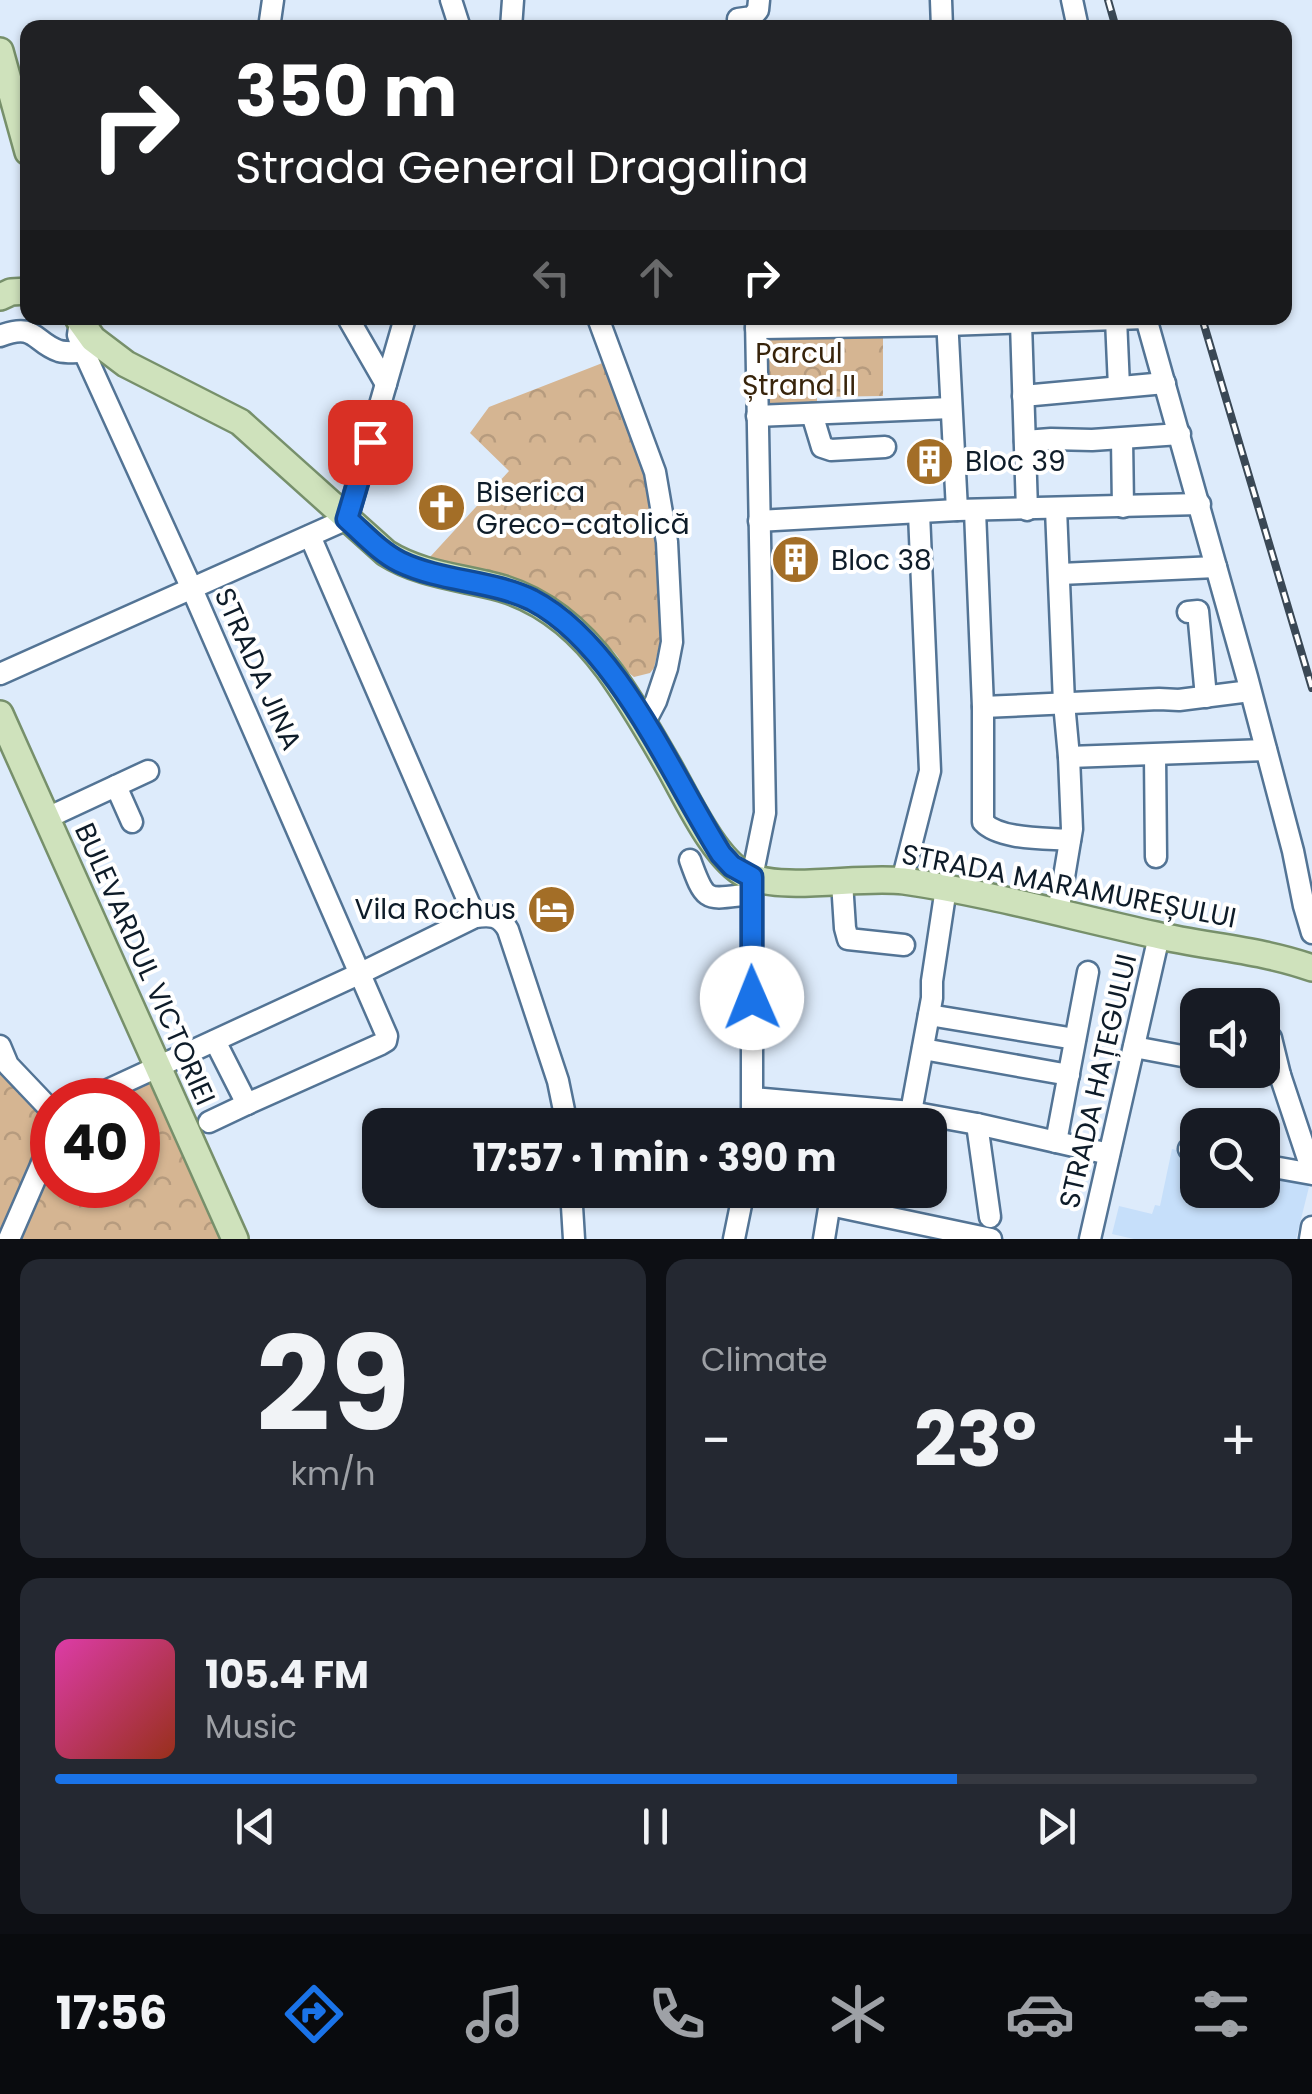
<!DOCTYPE html>
<meta charset="utf-8">
<style>
body{margin:0;font-family:Poppins,sans-serif;background:#242831;color:#f1f3f6;height:100vh;display:flex;flex-direction:column;font-size:38px;white-space:nowrap}
*{box-sizing:border-box;margin:0}
p{font-size:32px;color:#9ea1a6}
.icon{flex:none;width:55px;height:55px;fill:none;stroke:currentColor;stroke-width:2;stroke-linecap:round;stroke-linejoin:round}
.map{position:relative;height:1239px;overflow:hidden}
.sheet{display:flex;flex-direction:column;gap:20px;padding:20px;background:#0d0f14;flex:1}
.sheet>*{flex:none}
.hud{position:absolute;left:20px;top:20px;width:1272px;height:305px;border-radius:20px;box-shadow:0 2px 8px #0004;background:#202124;color:#fff;overflow:hidden}
.controls{position:absolute;left:1180px;top:988px;display:grid;gap:20px}
.controls a{display:grid;place-items:center;width:100px;height:100px;border-radius:20px;background:#171b24;box-shadow:0 2px 8px #0004;font-size:50px}
.speed{position:absolute;left:30px;top:1078px;display:flex;gap:20px;font-size:50px;font-weight:700;text-align:center}
.speed>*{display:grid;place-content:center;width:130px;height:130px;border-radius:50%;background:#171b24;box-shadow:0 2px 8px #0004;line-height:1}
.speed .limit{border:15px solid #d22;background:#fff;color:#111}
.pin{position:absolute;display:grid;place-items:center;width:85px;height:85px;color:#fff;margin:-42px;border-radius:20px;box-shadow:0 5px 15px #0006}
.me{position:absolute;width:110px;margin:-55px;rotate:359deg;stroke-linejoin:round;filter:drop-shadow(0 0 8px #0008)}
.turn{display:flex;align-items:center;gap:35px;height:210px;padding:0 50px;font-size:45px}
.turn .icon{width:130px;height:130px;stroke-width:2.5}
.turn b{display:block;font-size:70px;line-height:85px}
.lanes{display:flex;align-items:center;height:95px;padding:0 50px;background:#0003;justify-content:center;gap:50px;direction:ltr}
.lanes .off{opacity:.35}
.big{font-size:75px;font-weight:700;line-height:1.1}
.sheet .card{flex:1;display:flex;flex-direction:column;justify-content:center;gap:15px;min-width:0;padding:0 35px;border-radius:20px;background:#242831}
.sheet .dial{align-items:center;gap:0}
.dial b{font-size:130px;line-height:1}
.song{display:flex;align-items:center;gap:30px}
.cover{width:120px;height:120px;border-radius:15px;background:linear-gradient(135deg,hsl(320 70% 55%),hsl(10 70% 35%))}
.played{height:10px;border-radius:5px;background:linear-gradient(90deg,#1a73e8 75%,#363941 75%)}
.keys{display:flex;justify-content:space-around;direction:ltr}
.heat{display:flex;justify-content:space-between;align-items:center;font-size:55px;direction:ltr}
.sheet .tiles{flex:1;display:grid;gap:20px;grid-template-columns:1fr 1fr}
.card:last-child{grid-column:span 2}
.trip{position:absolute;left:362px;top:1108px;width:585px;height:100px;border-radius:20px;background:#171b24;box-shadow:0 2px 8px #0004;font-weight:700;line-height:100px;text-align:center}
.tab-bar{display:flex;height:160px;justify-content:space-around;align-items:center;background:#090b0e;color:#9ea1a6}
.tab-bar .icon{width:70px;height:70px}
.tab-bar .current{color:#1a73e8}
.tab-bar b{font-size:45px;color:#f1f3f6}
.map>svg:first-child{display:block}
.built{fill:#c6dffa}
.park{fill:url(#park-crowns)}
.lines{fill:none;stroke-linecap:round;stroke-linejoin:round}
.minor-casing{stroke:#537495;stroke-width:25}
.major-casing{stroke:#77906b;stroke-width:30}
.minor{stroke:#fff;stroke-width:20}
.major{stroke:#cfe2bc;stroke-width:25}
.rail-casing{stroke:#3a4855;stroke-width:8}
.rail{stroke:#fff;stroke-width:4;stroke-dasharray:11;stroke-linecap:butt}
.route-casing{stroke:#114b97;stroke-width:25}
.route{stroke:#1a73e8;stroke-width:18}
.labels{text-anchor:middle;dominant-baseline:central;stroke-width:8;stroke-linejoin:round;paint-order:stroke}
.park-label{font-size:28px;fill:#38240b;stroke:#fff}
.poi-label{font-size:28px;fill:#0e1c29;stroke:#fff;text-anchor:start}
.street-label{font-size:28px;fill:#0e1c29;stroke:#fff}
</style>
<div class="map">
<svg width="1312" height="1239" viewBox="0 0 1312 1239">
<defs>
<pattern id="park-crowns" width="20" height="18" patternUnits="userSpaceOnUse" patternTransform="scale(2.5)"><rect width="20" height="18" fill="#d5b592"/><path d="M2 6a3 3 0 1 1 6 0M12 15a3 3 0 1 1 6 0" fill="none" stroke="#b69b7e"/></pattern>
</defs>
<rect width="100%" height="100%" fill="#ddebfb"/>
<polygon class="built" points="1172,1149 1197,1155 1198,1190 1262,1190 1263,1171 1310,1183 1296,1239 1134,1239 1112,1234 1119,1206 1152,1214 1155,1205 1160,1206"/>
<g class="park">
<polygon points="883,335 883,396 817,397 817,410 766,411 765,337"/>
<path d="M605 362 654 500 665 621 654 668 650 673 634 677C625 671 622 661 615 653 602 640 589 626 575 615 536 580 479 571 430 557L509 471 470 433 489 407Z"/>
<polygon points="0,1046 52,1108 52,1185 138,1185 138,1100 86,1100 159,1068 235,1239 0,1239"/>
</g>
<g class="lines">
<defs>
<g id="minor">
<polyline points="451,0 460,28"/>
<polyline points="941,0 942,28"/>
<polyline points="1072,0 1078,28"/>
<polyline points="738,19 752,17 758,10 759,0"/>
<polyline points="269,28 273,0"/>
<polyline points="511,28 513,0"/>
<polyline points="348,318 386,384"/>
<polyline points="598,318 655,472 667,542 672,642 667,668 656,701 644,724"/>
<polyline points="947,318 957,510"/>
<polyline points="1146,318 1247,677 1293,851 1304,906 1312,933"/>
<polyline points="1116,319 1119,387"/>
<polyline points="80,322 78,335 84,352 192,589 387,1036 386,1041 381,1044 247,1104 215,1041"/>
<polyline points="1021,323 1027,510"/>
<polyline points="756,328 947,325 1145,318"/>
<path d="M0 336C36 322 33 342 59 351 67 353 76 352 84 352"/>
<polyline points="1023,396 1165,383"/>
<polyline points="812,414 822,447 831,450 885,447"/>
<polyline points="757,416 951,408"/>
<polyline points="1122,439 1123,507"/>
<polyline points="1025,441 1051,439 1092,440 1180,434"/>
<polyline points="1056,509 1064,703 1069,757 1072,829 1058,913"/>
<path d="M975 511 983 707V822C1000 840 1046 838 1070 840"/>
<polyline points="759,521 957,510 1200,504"/>
<polyline points="310,536 475,917"/>
<polyline points="1060,574 1216,567"/>
<polyline points="1188,612 1198,611 1206,697"/>
<polyline points="0,674 347,519 405,318"/>
<polyline points="983,707 1159,699 1179,700 1250,691"/>
<polyline points="1155,755 1156,857"/>
<polyline points="1069,757 1266,750"/>
<polyline points="116,786 132,822"/>
<polyline points="47,818 148,771"/>
<path d="M690 860C706 905 706 899 752 894"/>
<polyline points="902,881 930,771 919,513"/>
<polyline points="842,882 845,928 848,939 904,945"/>
<polyline points="929,1015 1075,1039"/>
<polyline points="1262,1032 1271,1038 1280,1075 1312,1171"/>
<polyline points="0,1046 8,1065 47,1106 52,1108"/>
<polyline points="1134,1047 1198,1059"/>
<polyline points="923,1049 1069,1075"/>
<polyline points="1255,1070 1280,1075"/>
<polyline points="753,1098 911,1112 977,1124 1109,1154"/>
<path d="M86 1100 361 973 475 917C490 915 500 915 508 930L558 1081 567 1125"/>
<polyline points="209,1122 247,1104"/>
<polyline points="913,1123 911,1112 932,998 932,981 946,888"/>
<polyline points="977,1124 990,1217"/>
<polyline points="752,1125 752,877 765,813 756,318"/>
<polyline points="1056,1142 1088,972"/>
<polyline points="1189,1149 1198,1151"/>
<polyline points="1262,1165 1312,1174"/>
<polyline points="571,1190 574,1239"/>
<polyline points="830,1205 991,1239"/>
<polyline points="9,1239 46,1154"/>
<polyline points="734,1239 744,1190"/>
<polyline points="824,1239 832,1190"/>
<polyline points="1090,1239 1159,936"/>
<polyline points="1310,1239 1312,1227"/>
</g>
<g id="major">
<polyline points="0,51 28,152"/>
<polyline points="0,297 11,292 28,291"/>
<path d="M78 318 93 339 126 364 240 422 386 553C421 575 461 577 501 588 545 601 581 632 608 669 630 699 649 732 668 765 686 796 714 859 746 875 784 893 860 875 904 881 988 893 1073 917 1156 935 1208 947 1262 950 1312 968"/>
<polyline points="0,714 235,1239"/>
</g>
</defs>
<use href="#minor" class="minor-casing"/>
<use href="#major" class="major-casing"/>
<use href="#minor" class="minor"/>
<use href="#major" class="major"/>
<defs>
<g id="rail">
<polyline points="1108,0 1116,28"/>
<polyline points="1202,318 1312,688"/>
</g>
</defs>
<use href="#rail" class="rail-casing"/>
<use href="#rail" class="rail"/>
</g>
<g class="lines">
<defs>
<path id="route" d="M370 442 347 519C364 534 380 552 400 562 442 582 491 580 532 600 617 644 671 775 721 854L732 866 752 877V998"/>
</defs>
<use href="#route" class="route-casing"/>
<use href="#route" class="route"/>
</g>
<defs>
<symbol id="building-disc" viewBox="-11 -11 22 22"><circle r="9.5" fill="#a36e27" stroke="#fff"/><path d="M-4-6H4V6H1V3H-1V6H-4ZM-2.5-4.3h1.7v1.8h-1.7ZM.8-4.3h1.7v1.8H.8ZM-2.5-1h1.7V.8h-1.7ZM.8-1h1.7V.8H.8Z" fill="#fff"/></symbol>
<symbol id="church-disc" viewBox="-11 -11 22 22"><circle r="9.5" fill="#a36e27" stroke="#fff"/><path d="M-1.2-6h2.4v3.5h3.3v2.4h-3.3V6h-2.4V-.1h-3.3v-2.4h3.3Z" fill="#fff"/></symbol>
<symbol id="hotel-disc" viewBox="-11 -11 22 22"><circle r="9.5" fill="#a36e27" stroke="#fff"/><path d="M-6-4.5h1.5V1H6V5H4.5V3h-9V5H-6ZM-4 0a1.8 1.8 0 1 1 3.6 0ZM.5 0V-2.5h3Q6-2.5 6 0Z" fill="#fff"/></symbol>
</defs>
<g fill-rule="evenodd">
<use href="#building-disc" x="902" y="434" width="55" height="55"/>
<use href="#church-disc" x="414" y="480" width="55" height="55"/>
<use href="#building-disc" x="768" y="532" width="55" height="55"/>
<use href="#hotel-disc" x="524" y="882" width="55" height="55"/>
</g>
<g class="labels">
<g class="park-label">
<text x="799" y="353">Parcul<tspan x="799" dy="32">Ștrand II</tspan></text>
</g>
<g class="poi-label">
<text x="965" y="461">Bloc 39</text>
<text x="476" y="492">Biserica<tspan x="476" dy="32">Greco-catolică</tspan></text>
<text x="831" y="560">Bloc 38</text>
<text x="516" y="909" text-anchor="end">Vila Rochus</text>
</g>
<g class="street-label">
<text transform="translate(258 669) rotate(66)">STRADA JINA</text>
<text transform="translate(1069 886) rotate(11)">STRADA MARAMUREȘULUI</text>
<text transform="translate(145 964) rotate(66)">BULEVARDUL VICTORIEI</text>
<text transform="translate(1098 1081) rotate(-77)">STRADA HAȚEGULUI</text>
</g>
</g>
</svg>
<div class="controls">
<a><svg class="icon" aria-label="sound" viewBox="0 0 24 24"><path d="M4 9h4l5-4v14l-5-4H4zM17 9q2 3 0 6"/></svg></a>
<a><svg class="icon" aria-label="search" viewBox="0 0 24 24"><circle cx="10" cy="10" r="6"/><path d="M15 15l6 6"/></svg></a>
</div>
<div class="speed"><div class="limit">40</div></div>
<div class="pin" style="left:370px;top:442px;background:#d93025"><svg class="icon" aria-label="arrive" viewBox="0 0 24 24"><path d="M6 21V4h12l-3 4 3 4H6"/></svg></div>
<svg class="me" style="left:752px;top:998px" viewBox="-20 -20 40 40"><circle r="19" fill="#fff"/><path d="M0-13L10 11 0 6-10 11z" fill="#1a73e8"/></svg>
<div class="trip">17:57 · 1 min · 390 m</div>
<div class="hud">
<div class="turn"><svg class="icon" aria-label="right" viewBox="0 0 24 24"><path d="M7 20v-9h11M14 6l5 5-5 5"/></svg><div><b>350 m</b>Strada General Dragalina</div></div>
<div class="lanes"><svg class="icon off" aria-label="left" viewBox="0 0 24 24"><path d="M17 20v-9H6M10 6l-5 5 5 5"/></svg><svg class="icon off" aria-label="ahead" viewBox="0 0 24 24"><path d="M12 20V5M6 11l6-6 6 6"/></svg><svg class="icon" aria-label="right" viewBox="0 0 24 24"><path d="M7 20v-9h11M14 6l5 5-5 5"/></svg></div>
</div>
</div>
<section class="sheet">
<div class="tiles">
<div class="card dial"><b>29</b><p>km/h</p></div>
<div class="card"><p>Climate</p>
<div class="heat"><a>−</a><b class="big">23°</b><a>+</a></div>
</div>
<div class="card">
<div class="song"><i class="cover"></i><div><b>105.4 FM</b><p>Music</p></div></div>
<div class="played"></div>
<div class="keys"><svg class="icon" aria-label="previous" viewBox="0 0 24 24"><path d="M18 5L8 12l10 7zM5 5v14"/></svg><svg class="icon" aria-label="pause" viewBox="0 0 24 24"><path d="M8 5v14M16 5v14"/></svg><svg class="icon" aria-label="next" viewBox="0 0 24 24"><path d="M6 5l10 7-10 7zM19 5v14"/></svg></div>
</div>
</div>
</section>
<nav class="tab-bar">
<b>17:56</b>
<svg class="icon current" aria-label="directions" viewBox="0 0 24 24"><path d="M12 3l9 9-9 9-9-9zM9 14v-3h6M13 9l2 2-2 2"/></svg>
<svg class="icon" aria-label="music" viewBox="0 0 24 24"><path d="M9 18V5l10-2v13"/><circle cx="6" cy="18" r="3"/><circle cx="16" cy="16" r="3"/></svg>
<svg class="icon" aria-label="phone" viewBox="0 0 24 24"><path d="M5 4h4l2 5-3 2q2 4 5 5l2-3 5 2v4C11 20 4 13 5 4z"/></svg>
<svg class="icon" aria-label="climate" viewBox="0 0 24 24"><path d="M12 3v18M4 7l16 10M4 17L20 7"/></svg>
<svg class="icon" aria-label="car" viewBox="0 0 24 24"><path d="M5 17H2v-5l4-1 3-4h7l3 4 3 1v5h-3M9 17h6M6 11h13"/><circle cx="7" cy="17" r="2"/><circle cx="17" cy="17" r="2"/></svg>
<svg class="icon" aria-label="filters" viewBox="0 0 24 24"><path d="M4 7h16M4 17h16"/><circle cx="9" cy="7" r="2"/><circle cx="15" cy="17" r="2"/></svg>
</nav>
